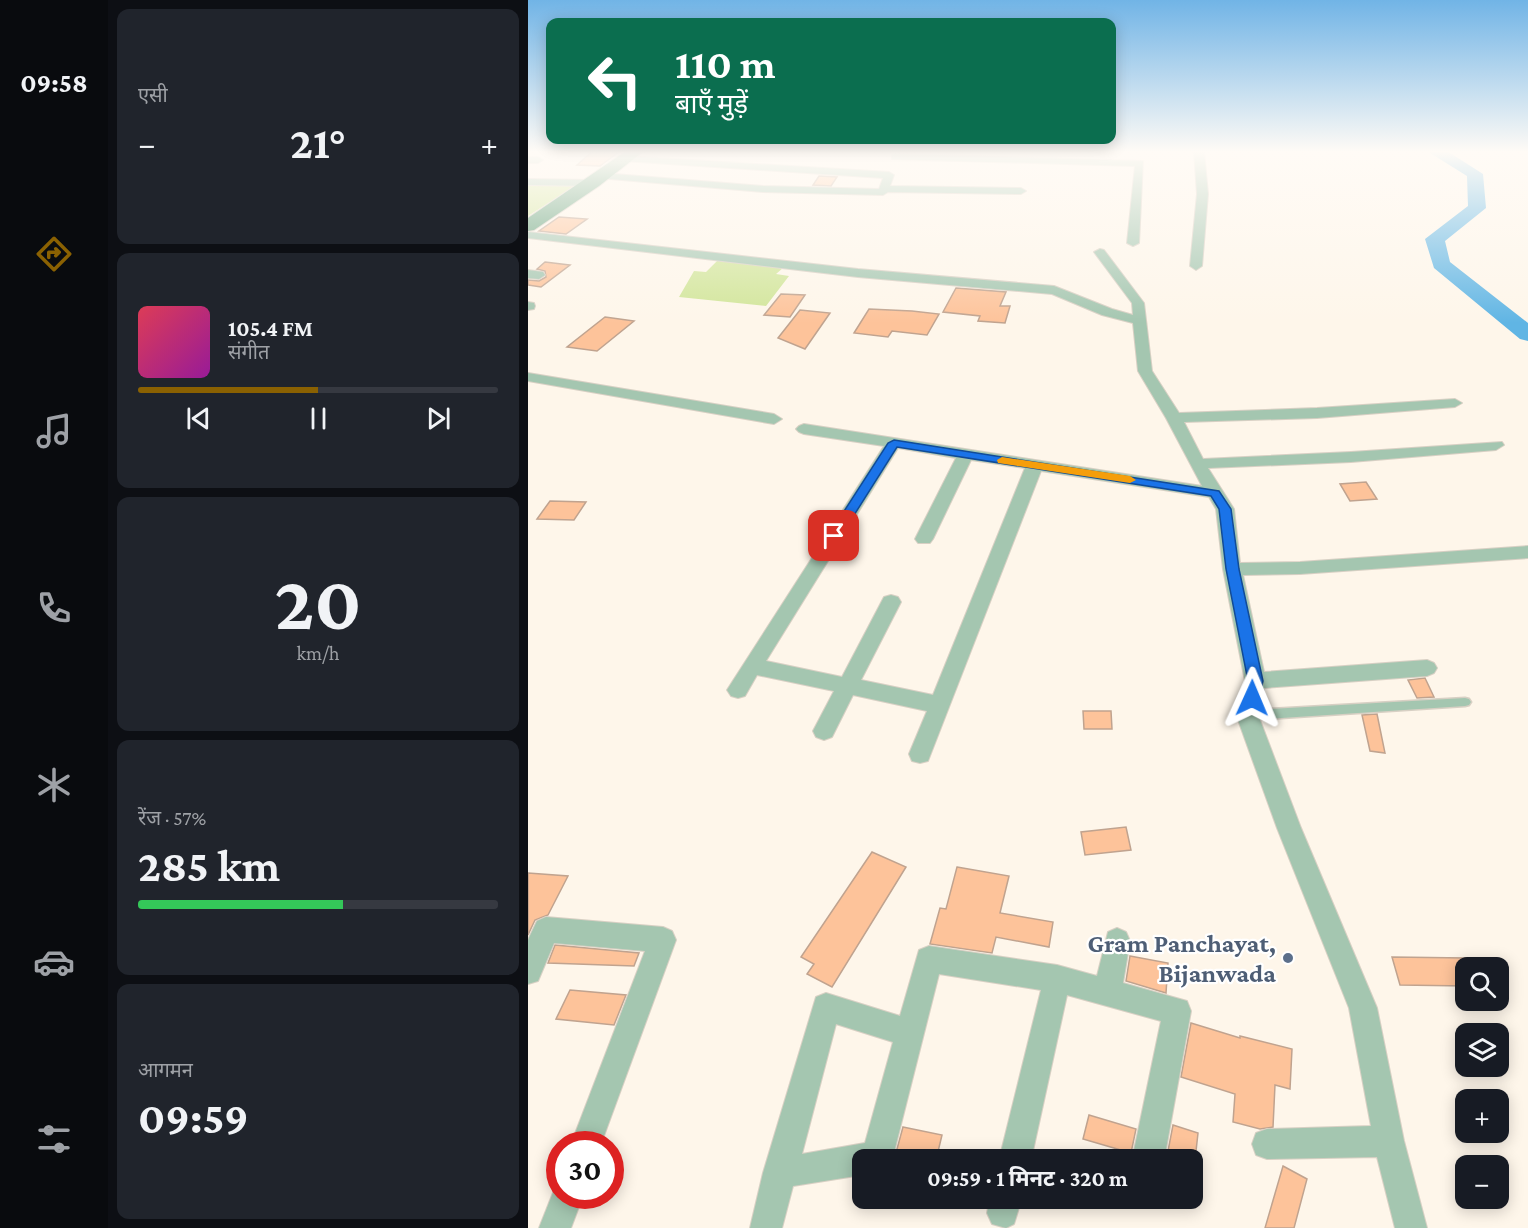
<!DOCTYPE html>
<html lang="hi">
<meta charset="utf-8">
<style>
body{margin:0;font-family:"Crimson Pro","Noto Sans Devanagari",serif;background:#20242c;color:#f1f3f6;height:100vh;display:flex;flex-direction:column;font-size:22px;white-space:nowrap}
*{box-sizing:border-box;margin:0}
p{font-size:20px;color:#9ea1a6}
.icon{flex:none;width:33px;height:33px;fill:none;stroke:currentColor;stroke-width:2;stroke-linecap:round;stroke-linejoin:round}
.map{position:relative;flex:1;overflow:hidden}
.panel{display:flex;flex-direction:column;gap:9px;padding:9px;background:#0d0f14;width:420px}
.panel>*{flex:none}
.top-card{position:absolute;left:18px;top:18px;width:570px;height:126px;border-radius:12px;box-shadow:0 3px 15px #0003;background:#0b6e4f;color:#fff;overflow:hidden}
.buttons{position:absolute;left:927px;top:957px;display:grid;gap:12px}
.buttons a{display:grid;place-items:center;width:54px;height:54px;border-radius:12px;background:#171b24;box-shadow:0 3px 15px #0003;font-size:30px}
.speed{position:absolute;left:18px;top:1131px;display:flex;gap:12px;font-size:30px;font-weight:700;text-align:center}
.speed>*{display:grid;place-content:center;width:78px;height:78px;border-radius:50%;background:#171b24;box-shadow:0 3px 15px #0003;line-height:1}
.speed .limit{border:9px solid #d22;background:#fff;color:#111}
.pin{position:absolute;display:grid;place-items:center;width:51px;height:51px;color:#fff;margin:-26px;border-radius:12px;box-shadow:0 3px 9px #0006}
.me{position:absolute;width:66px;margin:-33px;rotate:1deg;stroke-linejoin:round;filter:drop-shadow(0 0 4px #0008)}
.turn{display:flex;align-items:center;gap:21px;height:126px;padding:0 30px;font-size:27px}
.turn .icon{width:78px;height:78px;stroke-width:2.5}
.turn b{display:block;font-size:42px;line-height:51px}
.big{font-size:45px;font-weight:700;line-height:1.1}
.panel .card{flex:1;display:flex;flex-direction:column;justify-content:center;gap:9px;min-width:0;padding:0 21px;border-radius:12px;background:#20242c}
.panel .dial{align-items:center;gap:0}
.dial b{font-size:78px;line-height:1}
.song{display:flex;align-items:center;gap:18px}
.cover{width:72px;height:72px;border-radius:9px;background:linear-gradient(135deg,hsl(350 70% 55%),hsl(300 70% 35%))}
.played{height:6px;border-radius:3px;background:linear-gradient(90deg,#8a6102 50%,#363941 50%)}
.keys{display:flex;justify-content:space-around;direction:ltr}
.heat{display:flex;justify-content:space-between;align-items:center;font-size:33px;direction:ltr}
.charge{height:9px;border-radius:4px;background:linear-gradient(90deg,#34c759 57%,#363941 0)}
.trip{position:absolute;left:324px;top:1149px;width:351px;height:60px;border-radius:12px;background:#171b24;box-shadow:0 3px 15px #0003;font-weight:700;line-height:60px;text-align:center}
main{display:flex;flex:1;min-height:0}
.tabs{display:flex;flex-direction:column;width:108px;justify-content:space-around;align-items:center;background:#090b0e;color:#9ea1a6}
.tabs .icon{width:42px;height:42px}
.tabs .current{color:#8a6102}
.tabs b{font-size:27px;color:#f1f3f6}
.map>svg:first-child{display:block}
.green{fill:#d1e599}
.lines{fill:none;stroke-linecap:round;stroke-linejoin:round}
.river{fill:#60b5e4;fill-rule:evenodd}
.building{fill:#fdc39a;stroke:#c0a38f;stroke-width:1.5}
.service-casing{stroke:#d8d0c4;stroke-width:3}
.minor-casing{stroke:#d8d0c4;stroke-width:2}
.primary-casing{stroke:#d8d0c4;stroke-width:2}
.service{fill:#a4c6b0;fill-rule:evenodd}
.minor{fill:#a4c6b0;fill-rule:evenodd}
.primary{fill:#599b74;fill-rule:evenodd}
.route{fill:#1a73e8;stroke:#114b97;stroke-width:1.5}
.slow{fill:#f59e0b}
.service-dot{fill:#5c6f8a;stroke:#fff;stroke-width:2}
.labels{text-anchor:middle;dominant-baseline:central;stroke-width:4.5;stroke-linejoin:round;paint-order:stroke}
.near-service-label{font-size:26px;font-weight:bold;fill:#4e5e75;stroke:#fff;text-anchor:end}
</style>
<main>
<nav class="tabs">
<b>09:58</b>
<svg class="icon current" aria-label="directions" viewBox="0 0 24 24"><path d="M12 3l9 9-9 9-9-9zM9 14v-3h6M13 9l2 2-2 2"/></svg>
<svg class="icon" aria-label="music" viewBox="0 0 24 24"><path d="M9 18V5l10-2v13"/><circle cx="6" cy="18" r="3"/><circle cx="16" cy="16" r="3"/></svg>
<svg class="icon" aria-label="phone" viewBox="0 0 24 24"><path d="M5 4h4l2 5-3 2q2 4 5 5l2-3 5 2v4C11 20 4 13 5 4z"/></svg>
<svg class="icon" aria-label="climate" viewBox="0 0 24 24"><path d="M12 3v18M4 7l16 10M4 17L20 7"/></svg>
<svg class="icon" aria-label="car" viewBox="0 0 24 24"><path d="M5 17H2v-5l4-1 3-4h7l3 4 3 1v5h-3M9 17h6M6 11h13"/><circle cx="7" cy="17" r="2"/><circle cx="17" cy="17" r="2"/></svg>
<svg class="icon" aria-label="filters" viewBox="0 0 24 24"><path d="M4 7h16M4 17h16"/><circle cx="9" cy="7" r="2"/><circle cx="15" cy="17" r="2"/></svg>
</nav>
<section class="panel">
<div class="card"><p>एसी</p>
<div class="heat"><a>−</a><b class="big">21°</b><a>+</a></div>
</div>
<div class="card">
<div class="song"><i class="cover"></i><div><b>105.4 FM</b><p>संगीत</p></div></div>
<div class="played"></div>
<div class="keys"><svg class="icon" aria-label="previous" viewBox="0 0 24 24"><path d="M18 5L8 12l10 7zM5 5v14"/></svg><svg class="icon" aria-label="pause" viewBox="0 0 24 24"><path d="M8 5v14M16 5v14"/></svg><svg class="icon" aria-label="next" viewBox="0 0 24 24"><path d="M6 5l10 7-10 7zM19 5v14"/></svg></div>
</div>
<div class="card dial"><b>20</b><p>km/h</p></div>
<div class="card"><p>रेंज · 57%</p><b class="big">285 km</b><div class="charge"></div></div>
<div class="card"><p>आगमन</p><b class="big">09:59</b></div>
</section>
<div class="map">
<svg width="1000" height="1228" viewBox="0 0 1000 1228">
<rect width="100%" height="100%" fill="#fef6ea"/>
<g class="green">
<polygon points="0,184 48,185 0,216"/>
<polygon points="190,260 255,268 248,274 261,276 238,306 151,297 166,271 178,272"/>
</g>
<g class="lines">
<polygon class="river" points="899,151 919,151 955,174 958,208 917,241 922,262 1000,323 1000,341 992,339 906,268 897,239 940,206 939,176"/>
</g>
<g class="building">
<polygon points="65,151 92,151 72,166 49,165"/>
<polygon points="291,176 309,177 303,186 285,185"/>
<polygon points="31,217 59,219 38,234 11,231"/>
<polygon points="17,262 42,265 13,287 0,285 0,280 11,281 18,277 17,271 9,269"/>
<polygon points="428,288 478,292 472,306 482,306 477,323 450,321 452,316 415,312"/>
<polygon points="253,294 277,295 262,317 236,315"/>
<polygon points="341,309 384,311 411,314 399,335 364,331 360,337 326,333"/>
<polygon points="272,310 302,313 277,349 250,338"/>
<polygon points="77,317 106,321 69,351 39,347"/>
<polygon points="838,482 849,499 822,501 812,484"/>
<polygon points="22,501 58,502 46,520 9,519"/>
<polygon points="897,678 906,697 889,698 880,680"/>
<polygon points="555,711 583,711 584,729 556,729"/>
<polygon points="849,714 857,753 842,751 834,715"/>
<polygon points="598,827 603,850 557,855 553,832"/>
<polygon points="344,852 378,867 304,987 279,974 286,964 273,957"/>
<polygon points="429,867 481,876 472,913 525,922 521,947 468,937 464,953 402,944 412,908 418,909"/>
<polygon points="0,873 40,876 20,915 7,920 0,935"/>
<polygon points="27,945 111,953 106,966 20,963"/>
<polygon points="602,956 640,963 638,993 598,981"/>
<polygon points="864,957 938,958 938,986 872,985"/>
<polygon points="42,990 98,995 86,1025 28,1019"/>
<polygon points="663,1023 712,1038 712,1036 764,1049 762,1089 747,1085 745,1127 732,1129 705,1122 707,1094 653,1077"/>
<polygon points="561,1115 608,1129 603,1153 555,1139"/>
<polygon points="645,1125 670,1133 667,1160 640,1151"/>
<polygon points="375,1127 414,1135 408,1160 366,1160"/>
<polygon points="755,1166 779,1179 766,1228 737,1228"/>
</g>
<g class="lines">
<defs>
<polygon id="service" points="937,698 941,699 943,702 941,705 937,706 722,720 718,718 716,715 718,712 722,710"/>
<g id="minor">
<polygon points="666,151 676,151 680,194 674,266 668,270 662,266 669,194"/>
<polygon points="367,154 615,161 611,243 605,246 599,243 607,166 364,159 364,155"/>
<polygon points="98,156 361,172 366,175 362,186 493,188 498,191 493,194 360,192 355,195 235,192 70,178 70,174 74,173 235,186 351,189 355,178 95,161 95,157"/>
<polygon points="0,157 10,157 15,160 10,163 0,163"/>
<polygon points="0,179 65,180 70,183 65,186 0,185"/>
<path d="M0 232 330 269 526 286 584 309 605 315 604 303 566 252 572 249 576 250 616 303 624 371 651 413 789 408 927 399 934 403 927 407 789 418 656 422 675 459 823 452 974 442 976 445 968 450 823 462 680 468 706 509 712 563 772 562 1000 546V558L772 574 715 575 736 672 899 660 906 663 909 668 906 673 899 676 736 688 732 720 773 828 849 1008 876 1141 899 1228H867L849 1157 739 1159 728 1155 724 1144 728 1133 739 1129 843 1126 821 1008 749 828 710 720 717 681 695 569 688 509 681 497 513 471 400 761 392 763 384 761 381 754 399 711 325 695 304 737 296 740 288 737 285 731 306 691 229 675 217 696 210 698 203 696 199 690 356 446 276 434 271 432 268 429 271 426 276 424 674 486 638 418 610 371 605 323 574 315 524 294 330 277 0 238ZM370 448 428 458 387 539 390 543H402L405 539 443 460 497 468 405 695 333 680 373 602 370 597 363 595 356 597 314 677 238 661Z"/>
<polygon points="0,270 15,272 17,275 11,279 0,278"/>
<polygon points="0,302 6,303 7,306 6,309 0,310"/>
<polygon points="0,373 246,414 254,419 246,424 0,381"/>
<polygon points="18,917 135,927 144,931 148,940 73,1144 43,1144 117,951 26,943 10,981 0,984 0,940 9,921"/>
<path d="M589 928 598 932 602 941 595 983 659 1001 663 1011 636 1160H604L633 1021 539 995 503 1160H471L513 990 411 974 364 1160H334V1175L265 1186 254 1228H222L235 1173 288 997 298 993 372 1016 391 950 401 946 529 965 569 976 580 932ZM308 1024 365 1042 337 1143 274 1154Z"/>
<polygon points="32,1183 32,1196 55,1196 43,1228 11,1228 28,1185"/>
<polygon points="462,1198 494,1198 486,1224 478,1228 464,1224 459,1213"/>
</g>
<polygon id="primary" points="98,151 116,151 71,186 6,230 0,231 0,218"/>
</defs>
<use href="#service" class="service-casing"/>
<use href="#minor" class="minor-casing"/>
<use href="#primary" class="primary-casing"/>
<use href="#service" class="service"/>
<use href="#minor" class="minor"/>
<use href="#primary" class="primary"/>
</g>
<linearGradient id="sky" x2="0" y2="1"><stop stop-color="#71b4e6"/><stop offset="0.47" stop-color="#fffbf6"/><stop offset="1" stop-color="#fffbf6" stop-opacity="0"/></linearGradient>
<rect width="1000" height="323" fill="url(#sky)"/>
<polygon class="route" points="366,440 691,491 703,509 711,569 735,681 730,702 719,702 717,698 720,681 698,569 691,509 683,496 369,447 311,539 302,539 300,536 302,533 360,443"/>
<polygon class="slow" points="474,457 602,476 608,480 602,483 470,463 469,460"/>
<circle class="service-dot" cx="760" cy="958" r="6"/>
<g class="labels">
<g class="near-service-label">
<text x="748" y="943">Gram Panchayat,<tspan x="748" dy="30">Bijanwada</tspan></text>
</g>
</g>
</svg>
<div class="buttons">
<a><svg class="icon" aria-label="search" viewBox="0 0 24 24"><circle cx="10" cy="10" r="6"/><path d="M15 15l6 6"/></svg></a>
<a><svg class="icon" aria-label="layers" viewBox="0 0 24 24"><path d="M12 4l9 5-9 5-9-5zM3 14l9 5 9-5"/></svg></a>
<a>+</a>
<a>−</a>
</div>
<div class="speed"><div class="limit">30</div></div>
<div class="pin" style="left:306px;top:536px;background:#d93025"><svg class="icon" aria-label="arrive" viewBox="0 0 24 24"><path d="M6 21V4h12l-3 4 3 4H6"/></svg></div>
<svg class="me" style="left:724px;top:698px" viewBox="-20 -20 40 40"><path d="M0-17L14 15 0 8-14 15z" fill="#1a73e8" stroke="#fff" stroke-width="4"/></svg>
<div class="trip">09:59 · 1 मिनट · 320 m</div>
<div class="top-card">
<div class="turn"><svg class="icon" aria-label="left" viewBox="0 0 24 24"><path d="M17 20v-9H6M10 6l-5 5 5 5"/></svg><div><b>110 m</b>बाएँ मुड़ें</div></div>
</div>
</div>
</main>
